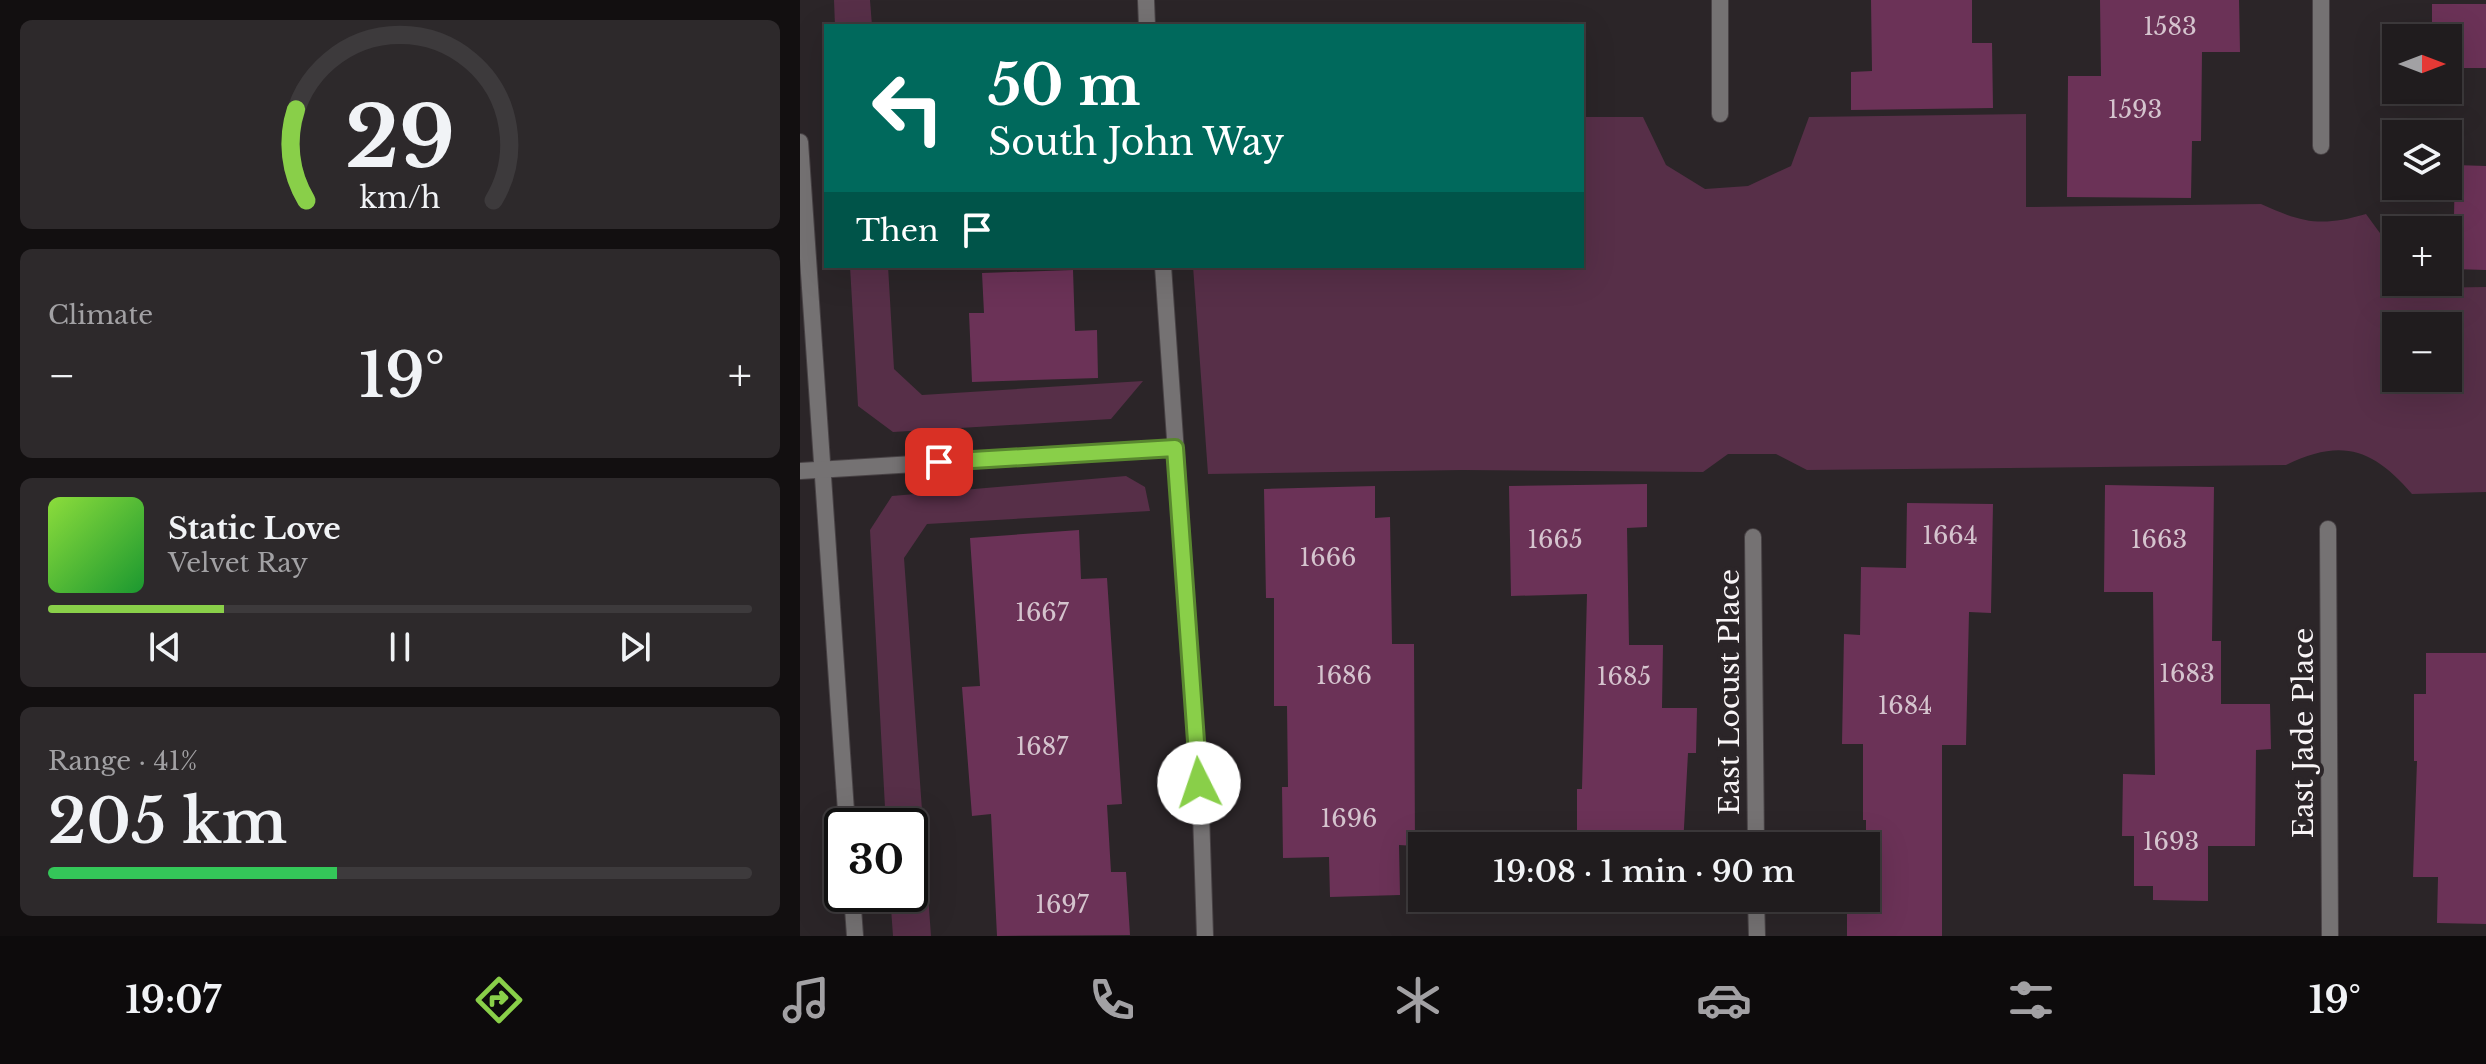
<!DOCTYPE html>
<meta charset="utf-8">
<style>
body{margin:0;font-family:"Libre Baskerville",serif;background:#2d292b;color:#f1f3f6;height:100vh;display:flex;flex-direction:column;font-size:30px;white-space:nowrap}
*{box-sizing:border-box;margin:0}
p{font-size:26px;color:#a2a1a4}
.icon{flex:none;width:44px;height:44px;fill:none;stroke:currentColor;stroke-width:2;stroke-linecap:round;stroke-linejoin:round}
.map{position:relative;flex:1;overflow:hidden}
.side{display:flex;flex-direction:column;gap:20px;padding:20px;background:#120f10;width:800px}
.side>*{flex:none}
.hud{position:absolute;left:24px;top:24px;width:760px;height:244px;border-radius:0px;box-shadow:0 8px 32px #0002,0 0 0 2px #3d3a3c;background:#00695c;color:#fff;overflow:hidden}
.needle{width:52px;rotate:90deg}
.controls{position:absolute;left:1582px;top:24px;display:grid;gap:16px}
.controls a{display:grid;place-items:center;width:80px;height:80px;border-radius:0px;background:#201c1e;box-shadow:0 8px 32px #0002,0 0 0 2px #3d3a3c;font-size:40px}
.speed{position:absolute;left:24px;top:808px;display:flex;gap:16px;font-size:40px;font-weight:700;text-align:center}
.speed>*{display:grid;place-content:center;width:104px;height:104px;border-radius:50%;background:#201c1e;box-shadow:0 8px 32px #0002,0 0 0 2px #3d3a3c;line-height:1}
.speed .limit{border:4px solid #111;border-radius:12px;background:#fff;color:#111}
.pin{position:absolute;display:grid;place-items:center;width:68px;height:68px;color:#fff;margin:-34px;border-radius:16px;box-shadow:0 4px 12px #0006}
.me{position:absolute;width:88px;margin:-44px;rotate:356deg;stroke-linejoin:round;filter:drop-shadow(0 0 6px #0008)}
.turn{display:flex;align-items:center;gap:28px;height:168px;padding:0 32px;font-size:36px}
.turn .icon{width:104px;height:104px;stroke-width:2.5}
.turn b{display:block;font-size:56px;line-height:68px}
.then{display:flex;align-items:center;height:76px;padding:0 32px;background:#0003;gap:16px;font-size:30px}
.big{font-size:60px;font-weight:600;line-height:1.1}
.side .tile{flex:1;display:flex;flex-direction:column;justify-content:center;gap:12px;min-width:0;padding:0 28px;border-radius:12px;background:#2d292b}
.side .dial{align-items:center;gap:0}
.dial svg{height:208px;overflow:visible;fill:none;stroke:#3d3a3c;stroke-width:7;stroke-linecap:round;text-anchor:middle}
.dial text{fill:#f1f3f6;stroke:none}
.song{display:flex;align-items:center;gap:24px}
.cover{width:96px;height:96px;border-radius:12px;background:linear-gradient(135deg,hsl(90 70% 55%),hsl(130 70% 35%))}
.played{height:8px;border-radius:4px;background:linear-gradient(90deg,#89cf49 25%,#3d3a3c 25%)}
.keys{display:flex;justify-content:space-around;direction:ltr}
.heat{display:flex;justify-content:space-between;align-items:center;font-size:44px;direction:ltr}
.charge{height:12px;border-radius:6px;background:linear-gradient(90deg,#34c759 41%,#3d3a3c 0)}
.trip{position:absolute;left:608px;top:832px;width:472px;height:80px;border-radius:0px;background:#201c1e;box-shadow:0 8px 32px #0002,0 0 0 2px #3d3a3c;font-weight:600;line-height:80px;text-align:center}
.tabs{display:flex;height:128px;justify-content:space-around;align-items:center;background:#0d0b0c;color:#a2a1a4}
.tabs .icon{width:56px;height:56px}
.tabs .selected{color:#89cf49}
.tabs b{font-size:36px;color:#f1f3f6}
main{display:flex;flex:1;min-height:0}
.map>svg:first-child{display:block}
.green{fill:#572f48;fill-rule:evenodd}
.building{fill:#6b3257}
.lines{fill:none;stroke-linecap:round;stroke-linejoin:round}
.street-casing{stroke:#484245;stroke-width:18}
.street{stroke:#757273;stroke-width:16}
.route-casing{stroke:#59872f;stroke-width:20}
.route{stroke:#89cf49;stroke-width:14}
.labels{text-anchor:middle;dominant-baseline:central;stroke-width:8;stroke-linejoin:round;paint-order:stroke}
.number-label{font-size:24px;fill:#d5c4ce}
.street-label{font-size:28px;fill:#f8f4f6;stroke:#2b2528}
</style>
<main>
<section class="side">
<div class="tile dial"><svg viewBox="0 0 100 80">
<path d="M14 69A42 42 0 1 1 86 69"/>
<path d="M14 69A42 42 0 0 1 10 34" stroke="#89cf49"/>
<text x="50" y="56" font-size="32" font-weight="700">29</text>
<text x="50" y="72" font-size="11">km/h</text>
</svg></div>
<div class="tile"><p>Climate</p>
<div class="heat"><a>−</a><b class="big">19°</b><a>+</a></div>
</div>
<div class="tile">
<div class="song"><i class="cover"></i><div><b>Static Love</b><p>Velvet Ray</p></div></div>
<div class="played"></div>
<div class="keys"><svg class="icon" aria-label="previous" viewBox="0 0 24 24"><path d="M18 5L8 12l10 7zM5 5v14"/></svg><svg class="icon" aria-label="pause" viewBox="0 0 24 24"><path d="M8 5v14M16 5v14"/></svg><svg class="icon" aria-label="next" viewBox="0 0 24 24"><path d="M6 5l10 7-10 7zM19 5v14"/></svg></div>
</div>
<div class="tile"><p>Range · 41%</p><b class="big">205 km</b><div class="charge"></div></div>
</section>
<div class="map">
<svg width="1686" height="936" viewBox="0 0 1686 936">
<rect width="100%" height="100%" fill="#2b2528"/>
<g class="green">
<polygon points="34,0 70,0 72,26 35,26"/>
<path d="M1226 114V207L1461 204C1503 223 1521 227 1566 214L1596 255V282H1616L1621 288 1686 287V492L1612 494C1573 448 1541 438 1486 465L1007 470 976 454H928L903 472 662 470 408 474 393 266H782V117H843L866 165 905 189 948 186 991 166 1009 117ZM1596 326H1648V378H1596Z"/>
<polygon points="50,266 88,266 94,369 122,395 343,381 311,419 93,432 58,406"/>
<polygon points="326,476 345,487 350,511 127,524 104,558 131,936 93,936 90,894 110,894 110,826 86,826 70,530 92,496"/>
</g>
<g class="building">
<polygon points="1071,0 1172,0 1172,43 1192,43 1193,108 1051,110 1051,72 1072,71"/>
<polygon points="1300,0 1439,0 1440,52 1402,52 1401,141 1392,141 1391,198 1267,197 1268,76 1301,76"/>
<polygon points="1632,4 1686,4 1686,68 1648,68 1648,38 1632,38"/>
<polygon points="1655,165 1686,166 1686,270 1653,269"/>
<polygon points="273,270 275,331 297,330 298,378 172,382 169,313 184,313 182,273"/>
<polygon points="847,484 847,527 827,528 829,645 863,645 862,708 897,708 896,753 888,753 883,846 777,846 777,789 782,789 787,594 711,596 709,486"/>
<polygon points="1305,485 1414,487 1412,641 1421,641 1421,704 1470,704 1471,749 1456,750 1455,846 1408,846 1408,901 1353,900 1353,886 1334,886 1334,836 1322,836 1323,774 1355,775 1353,592 1304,592"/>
<polygon points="575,486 575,518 590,517 592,644 614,644 615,846 599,845 600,895 530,897 529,857 483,858 482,787 488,787 487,706 474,706 474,598 466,598 464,489"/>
<polygon points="1107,503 1193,504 1191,613 1169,612 1166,745 1142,745 1142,936 1047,936 1047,898 1066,898 1066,820 1063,820 1063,744 1042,744 1044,634 1060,635 1061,567 1106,568"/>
<polygon points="279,530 281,579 307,578 322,804 307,805 311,872 326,872 330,935 197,936 191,814 172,816 162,687 180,686 170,538"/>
<polygon points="1626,653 1686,653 1686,924 1637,923 1638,877 1613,877 1617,761 1614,761 1614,694 1626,694"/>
</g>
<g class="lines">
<defs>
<g id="street">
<polyline points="346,0 347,26"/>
<polyline points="920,0 920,114"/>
<polyline points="1521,0 1521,146"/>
<polyline points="0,142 47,826"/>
<polyline points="363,266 401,813 405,936"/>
<polyline points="0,471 375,448"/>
<polyline points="1528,529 1530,936"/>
<polyline points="953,537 956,846"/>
<polyline points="52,894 55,936"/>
<polyline points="956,898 957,936"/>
</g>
</defs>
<use href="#street" class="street-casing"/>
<use href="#street" class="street"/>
</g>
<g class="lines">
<defs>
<polyline id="route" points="139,462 375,448 399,783"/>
</defs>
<use href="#route" class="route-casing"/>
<use href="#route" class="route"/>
</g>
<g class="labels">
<g class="number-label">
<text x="1370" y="26">1583</text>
<text x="1335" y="109">1593</text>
<text x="1150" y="535">1664</text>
<text x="755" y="539">1665</text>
<text x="1359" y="539">1663</text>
<text x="528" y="557">1666</text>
<text x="242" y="612">1667</text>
<text x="1387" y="673">1683</text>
<text x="544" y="675">1686</text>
<text x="824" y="676">1685</text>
<text x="1105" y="705">1684</text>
<text x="242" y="746">1687</text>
<text x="549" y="818">1696</text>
<text x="1371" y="841">1693</text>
<text x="262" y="904">1697</text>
</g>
<g class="street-label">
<text transform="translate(929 692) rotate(-90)">East Locust Place</text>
<text transform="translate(1503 733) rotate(-90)">East Jade Place</text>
</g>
</g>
</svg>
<div class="controls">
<a><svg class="needle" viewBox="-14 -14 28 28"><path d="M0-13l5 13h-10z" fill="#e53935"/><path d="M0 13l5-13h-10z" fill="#a2a1a4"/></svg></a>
<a><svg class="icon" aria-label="layers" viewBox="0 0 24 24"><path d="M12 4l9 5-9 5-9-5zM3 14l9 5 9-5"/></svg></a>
<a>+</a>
<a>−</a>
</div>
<div class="speed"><div class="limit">30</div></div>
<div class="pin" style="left:139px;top:462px;background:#d93025"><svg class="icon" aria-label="arrive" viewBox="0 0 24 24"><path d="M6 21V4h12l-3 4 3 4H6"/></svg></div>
<svg class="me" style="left:399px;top:783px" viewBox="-20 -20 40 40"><circle r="19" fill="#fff"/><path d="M0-13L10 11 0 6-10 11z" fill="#89cf49"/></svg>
<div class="trip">19:08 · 1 min · 90 m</div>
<div class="hud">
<div class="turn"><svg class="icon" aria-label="left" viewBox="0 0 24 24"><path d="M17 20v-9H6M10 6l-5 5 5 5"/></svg><div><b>50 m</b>South John Way</div></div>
<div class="then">Then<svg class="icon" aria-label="arrive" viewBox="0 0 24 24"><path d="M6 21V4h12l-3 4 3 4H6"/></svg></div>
</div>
</div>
</main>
<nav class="tabs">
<b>19:07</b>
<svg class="icon selected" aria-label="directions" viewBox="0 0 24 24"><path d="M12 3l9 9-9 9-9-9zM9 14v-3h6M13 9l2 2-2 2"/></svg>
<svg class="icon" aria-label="music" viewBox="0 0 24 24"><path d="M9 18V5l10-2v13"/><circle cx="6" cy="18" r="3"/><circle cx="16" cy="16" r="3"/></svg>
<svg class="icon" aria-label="phone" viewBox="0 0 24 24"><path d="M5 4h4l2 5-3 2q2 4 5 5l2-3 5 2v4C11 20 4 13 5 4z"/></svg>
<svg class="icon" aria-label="climate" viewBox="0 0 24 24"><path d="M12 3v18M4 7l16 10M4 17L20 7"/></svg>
<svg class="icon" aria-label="car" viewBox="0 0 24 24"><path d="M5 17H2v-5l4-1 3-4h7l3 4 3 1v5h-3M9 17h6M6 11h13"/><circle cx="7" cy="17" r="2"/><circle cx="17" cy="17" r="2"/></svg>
<svg class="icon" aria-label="filters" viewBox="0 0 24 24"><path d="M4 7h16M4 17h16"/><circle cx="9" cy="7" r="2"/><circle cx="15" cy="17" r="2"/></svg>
<b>19°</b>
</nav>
